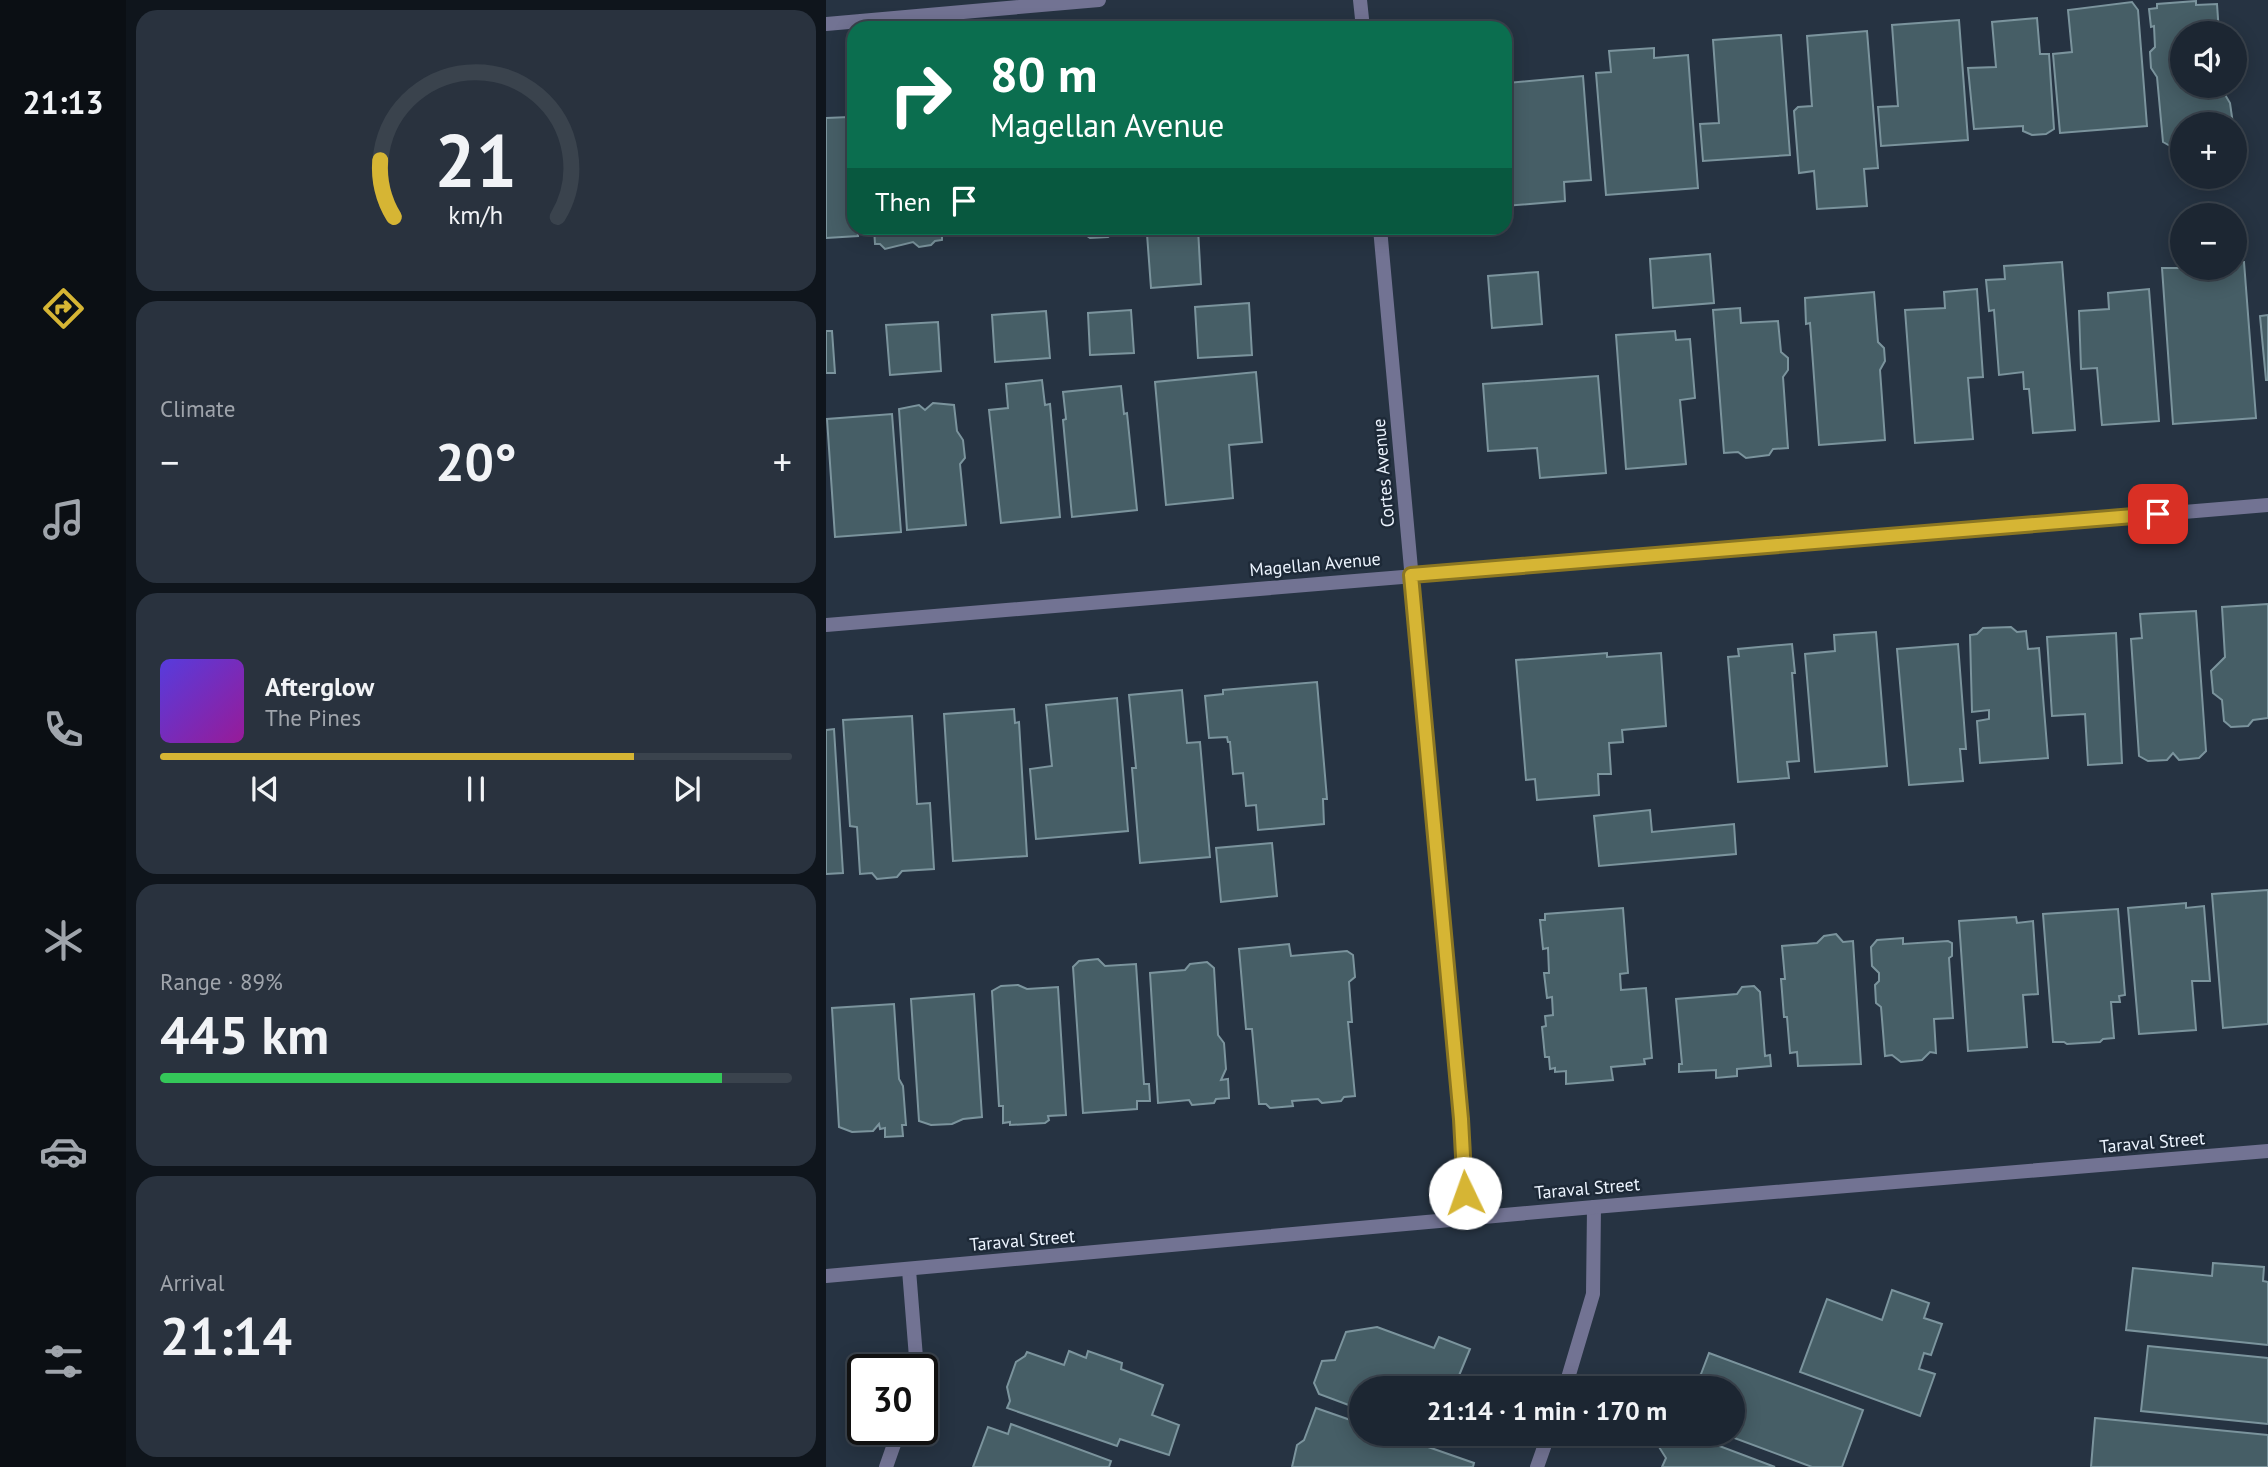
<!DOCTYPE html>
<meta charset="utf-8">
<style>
body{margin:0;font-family:"PT Sans",sans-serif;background:#29323e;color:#f1f3f6;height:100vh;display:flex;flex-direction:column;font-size:26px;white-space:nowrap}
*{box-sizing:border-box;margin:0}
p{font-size:23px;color:#a0a5ac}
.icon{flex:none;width:38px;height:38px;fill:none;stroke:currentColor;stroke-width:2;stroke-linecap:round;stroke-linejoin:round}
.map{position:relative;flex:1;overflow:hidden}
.panel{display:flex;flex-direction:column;gap:10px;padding:10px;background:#0f151c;width:700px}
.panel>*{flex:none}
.banner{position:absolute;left:21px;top:21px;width:665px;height:214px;border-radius:21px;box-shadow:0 4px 18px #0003,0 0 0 2px #3a434d;background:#0b6e4f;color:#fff;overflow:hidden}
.fabs{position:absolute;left:1344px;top:21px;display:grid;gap:14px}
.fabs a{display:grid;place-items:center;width:77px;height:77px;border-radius:50%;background:#1c2632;box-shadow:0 4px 18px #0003,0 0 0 2px #3a434d;font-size:35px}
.speed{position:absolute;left:21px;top:1354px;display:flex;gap:14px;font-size:35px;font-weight:700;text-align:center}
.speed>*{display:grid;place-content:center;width:91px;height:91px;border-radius:50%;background:#1c2632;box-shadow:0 4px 18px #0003,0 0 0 2px #3a434d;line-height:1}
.speed .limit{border:4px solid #111;border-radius:10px;background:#fff;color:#111}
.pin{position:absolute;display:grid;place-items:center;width:60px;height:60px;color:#fff;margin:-30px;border-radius:14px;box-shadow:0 4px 10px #0006}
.me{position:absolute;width:77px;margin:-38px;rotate:357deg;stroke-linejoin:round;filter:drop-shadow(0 0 5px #0008)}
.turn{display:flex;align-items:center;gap:24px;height:147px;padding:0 28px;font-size:32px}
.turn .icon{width:91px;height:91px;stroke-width:2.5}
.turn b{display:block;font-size:49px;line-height:60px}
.then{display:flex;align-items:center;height:66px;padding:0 28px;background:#0003;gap:14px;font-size:26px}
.big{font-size:52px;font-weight:700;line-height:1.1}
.panel .widget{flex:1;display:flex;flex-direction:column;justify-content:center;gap:10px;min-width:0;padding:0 24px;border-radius:21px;background:#29323e}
.panel .dial{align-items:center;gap:0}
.dial svg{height:182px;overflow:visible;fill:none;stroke:#3a434d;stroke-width:7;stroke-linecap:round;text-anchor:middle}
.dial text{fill:#f1f3f6;stroke:none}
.song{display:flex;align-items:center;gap:21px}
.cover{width:84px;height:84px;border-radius:10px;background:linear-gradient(135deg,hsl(250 70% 55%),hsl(300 70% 35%))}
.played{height:7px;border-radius:4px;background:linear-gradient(90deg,#d6b534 75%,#3a434d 75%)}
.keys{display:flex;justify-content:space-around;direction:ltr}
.heat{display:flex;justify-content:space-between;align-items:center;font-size:38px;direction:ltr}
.charge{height:10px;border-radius:5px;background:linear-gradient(90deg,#34c759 89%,#3a434d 0)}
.trip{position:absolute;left:523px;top:1376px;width:396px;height:70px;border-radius:35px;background:#1c2632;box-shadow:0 4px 18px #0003,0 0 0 2px #3a434d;font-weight:700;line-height:70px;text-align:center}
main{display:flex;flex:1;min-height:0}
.menu{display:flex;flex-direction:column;width:126px;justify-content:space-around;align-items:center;background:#0b0f14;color:#a0a5ac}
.menu .icon{width:49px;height:49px}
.menu .selected{color:#d6b534}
.menu b{font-size:32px;color:#f1f3f6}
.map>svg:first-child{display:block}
.building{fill:#465e66;stroke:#7b949d;stroke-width:2}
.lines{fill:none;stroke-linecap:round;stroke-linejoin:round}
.minor{stroke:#727393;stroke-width:14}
.tertiary{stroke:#727393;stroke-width:14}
.route-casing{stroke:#8b7622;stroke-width:18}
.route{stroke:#d6b534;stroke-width:12}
.labels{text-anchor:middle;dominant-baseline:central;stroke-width:5;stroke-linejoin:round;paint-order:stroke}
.street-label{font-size:18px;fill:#ecf4fe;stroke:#1d2937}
</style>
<main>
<nav class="menu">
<b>21:13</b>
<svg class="icon selected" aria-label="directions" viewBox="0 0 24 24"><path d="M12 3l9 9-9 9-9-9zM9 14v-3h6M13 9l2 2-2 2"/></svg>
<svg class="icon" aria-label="music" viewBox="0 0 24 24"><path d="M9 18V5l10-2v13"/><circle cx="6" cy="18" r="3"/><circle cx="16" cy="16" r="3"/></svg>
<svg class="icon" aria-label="phone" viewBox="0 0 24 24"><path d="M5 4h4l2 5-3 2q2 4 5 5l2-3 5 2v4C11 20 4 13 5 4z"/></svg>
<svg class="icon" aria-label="climate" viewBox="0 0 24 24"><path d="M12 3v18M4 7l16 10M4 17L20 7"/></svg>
<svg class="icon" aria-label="car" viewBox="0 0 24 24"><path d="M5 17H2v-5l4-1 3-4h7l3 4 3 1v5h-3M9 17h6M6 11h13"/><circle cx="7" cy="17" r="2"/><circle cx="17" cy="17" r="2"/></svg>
<svg class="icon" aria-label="filters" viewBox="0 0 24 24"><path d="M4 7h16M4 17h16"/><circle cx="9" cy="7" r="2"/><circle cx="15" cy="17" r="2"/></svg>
</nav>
<section class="panel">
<div class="widget dial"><svg viewBox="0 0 100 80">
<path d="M14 69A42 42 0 1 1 86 69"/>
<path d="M14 69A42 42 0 0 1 8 44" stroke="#d6b534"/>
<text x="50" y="56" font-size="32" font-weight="700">21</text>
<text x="50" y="72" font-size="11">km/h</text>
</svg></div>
<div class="widget"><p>Climate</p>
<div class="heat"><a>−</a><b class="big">20°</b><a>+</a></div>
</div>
<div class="widget">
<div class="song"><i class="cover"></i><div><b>Afterglow</b><p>The Pines</p></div></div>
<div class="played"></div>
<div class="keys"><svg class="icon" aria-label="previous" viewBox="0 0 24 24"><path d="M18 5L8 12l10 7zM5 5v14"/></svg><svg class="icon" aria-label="pause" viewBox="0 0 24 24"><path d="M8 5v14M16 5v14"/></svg><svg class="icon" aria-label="next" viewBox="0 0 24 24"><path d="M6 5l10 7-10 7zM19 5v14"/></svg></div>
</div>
<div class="widget"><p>Range · 89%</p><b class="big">445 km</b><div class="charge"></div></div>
<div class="widget"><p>Arrival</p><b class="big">21:14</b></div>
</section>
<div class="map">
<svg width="1442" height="1467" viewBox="0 0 1442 1467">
<rect width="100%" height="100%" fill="#263342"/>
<g class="building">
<polygon points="1370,1 1370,5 1391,4 1393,33 1356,33 1356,86 1397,86 1398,93 1404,103 1407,124 1356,124 1356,146 1346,147 1337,142 1331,77 1325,68 1324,52 1329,47 1328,26 1325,27 1323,9 1331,8 1331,4"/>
<polygon points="1306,2 1312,10 1321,126 1234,133 1227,54 1246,52 1242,10"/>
<polygon points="1211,18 1214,54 1223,54 1228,129 1220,134 1206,135 1197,131 1197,126 1148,129 1142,68 1170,67 1166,22"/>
<polygon points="1133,20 1142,140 1055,146 1052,107 1072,106 1066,25"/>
<polygon points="1041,31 1052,168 1038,169 1041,206 991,209 988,171 973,173 968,111 972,107 986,106 981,36"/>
<polygon points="955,35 964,155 877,161 874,124 893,123 887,40"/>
<polygon points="828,48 828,58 862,55 872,188 780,195 770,73 785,72 783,51"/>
<polygon points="679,63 682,83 757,76 765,180 738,182 739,201 679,206"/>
<polygon points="23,117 27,162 22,162 24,183 28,185 28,228 31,228 32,236 0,238 0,118"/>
<polygon points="48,228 116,228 116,240 109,241 105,245 93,247 87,242 59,249 54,244 49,244"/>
<polygon points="221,228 291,228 291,230 282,237 264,238 257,233 225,235"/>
<polygon points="324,228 372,228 375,284 325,288 321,234 325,233"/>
<polygon points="884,254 888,303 827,308 824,259"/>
<polygon points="1236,262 1249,430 1207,433 1203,389 1198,389 1197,372 1173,375 1168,310 1163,311 1160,280 1179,279 1178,266"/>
<polygon points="1409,262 1418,262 1430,418 1347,424 1336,268 1409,268"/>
<polygon points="712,272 716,324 666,328 662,276"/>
<polygon points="1151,289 1157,377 1142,378 1147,439 1089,443 1079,310 1119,308 1118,292"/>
<polygon points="1323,289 1333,421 1276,425 1271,368 1255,369 1253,311 1283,309 1282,293"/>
<polygon points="1048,292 1052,342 1058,348 1059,361 1054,370 1059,440 993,445 984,323 980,324 979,298"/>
<polygon points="423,303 426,355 372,358 369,307"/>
<polygon points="914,308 915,323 952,321 955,352 962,358 962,370 957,377 962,448 947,449 943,455 920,458 912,452 898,453 887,310"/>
<polygon points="305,310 308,353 264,355 262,313"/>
<polygon points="220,311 224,358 169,362 166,315"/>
<polygon points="1442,315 1442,380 1440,380 1434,316"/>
<polygon points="112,322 115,371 64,375 60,325"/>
<polygon points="0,331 6,331 9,373 0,373"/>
<polygon points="849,331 850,340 864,339 869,398 854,400 860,464 800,469 790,335"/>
<polygon points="430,372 436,442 403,445 407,498 340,505 329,382"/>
<polygon points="772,376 780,473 714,478 711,448 662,451 657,384"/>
<polygon points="216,380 219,405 224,404 234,517 175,523 163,410 182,408 180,384"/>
<polygon points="295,386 298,414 301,413 311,510 246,517 237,420 240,419 237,392"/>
<polygon points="107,403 128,405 131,431 137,440 139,458 134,464 140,525 81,530 73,409 93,405 99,410"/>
<polygon points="66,414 75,532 9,537 1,419"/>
<polygon points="1442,604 1442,718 1427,720 1422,726 1405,727 1398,721 1396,700 1387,693 1385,671 1399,657 1396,607"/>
<polygon points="1370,611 1380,751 1373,758 1353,760 1347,753 1341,760 1322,761 1313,756 1305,639 1316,638 1314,614"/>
<polygon points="1185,627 1191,632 1200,631 1202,649 1213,648 1222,758 1154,763 1151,721 1163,719 1163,710 1146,712 1144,635 1151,634 1157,628"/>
<polygon points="1050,632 1061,766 989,772 979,654 1009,651 1008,635"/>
<polygon points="1290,633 1296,763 1262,765 1259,714 1226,716 1221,637"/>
<polygon points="966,644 969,673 966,673 973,761 961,762 963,778 912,782 902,657 913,656 912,649"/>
<polygon points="1132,644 1140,749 1134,749 1137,781 1083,785 1071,649"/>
<polygon points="781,653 781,657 835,653 840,726 796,730 797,742 783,743 785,774 772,774 773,795 711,800 709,779 700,780 690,660"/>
<polygon points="491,682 501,799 497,799 498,824 432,830 430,805 420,806 417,773 407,774 404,742 402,742 401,737 383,738 379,696 397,694 397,690"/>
<polygon points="356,690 361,743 374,742 384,857 314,863 306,768 310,768 303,695"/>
<polygon points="291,698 302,831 210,839 204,769 226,766 220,705"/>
<polygon points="188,709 189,723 193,722 201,856 127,861 118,714"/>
<polygon points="86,716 91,804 104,803 108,869 76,871 71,877 51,879 46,873 34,874 31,827 24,826 17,720"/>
<polygon points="8,729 17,873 0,874 0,730"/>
<polygon points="824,810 826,832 908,824 910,854 773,866 768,816"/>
<polygon points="446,843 451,896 395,902 390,848"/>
<polygon points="1442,890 1442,1024 1397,1028 1386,894"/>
<polygon points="1360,903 1360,908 1378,906 1384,981 1366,981 1370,1030 1313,1034 1302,908"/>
<polygon points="797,908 802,973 794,974 795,990 820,988 826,1058 818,1059 819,1064 785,1067 787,1080 740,1084 740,1071 729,1072 729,1068 724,1069 723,1057 719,1057 716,1027 720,1026 719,1016 727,1015 726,997 721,998 718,973 723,973 722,948 717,949 714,920 719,920 719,914"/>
<polygon points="1292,909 1299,995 1293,996 1294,1002 1285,1002 1288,1038 1277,1039 1274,1042 1241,1044 1238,1042 1227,1042 1217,914"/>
<polygon points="1190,917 1191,923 1207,921 1212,994 1197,995 1201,1047 1142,1051 1133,921"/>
<polygon points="1010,934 1017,942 1027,941 1035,1064 972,1066 971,1052 964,1053 961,1017 958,1017 955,979 959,979 956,946 991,943 998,936"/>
<polygon points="1077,938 1077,944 1122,941 1126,943 1126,956 1123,958 1127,1018 1108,1019 1110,1053 1104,1052 1096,1060 1075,1062 1066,1055 1059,1056 1055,1007 1050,1003 1049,985 1053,981 1053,973 1046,966 1045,947 1051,940"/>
<polygon points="463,944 465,956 521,951 527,955 529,977 523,982 526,1022 522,1022 529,1096 518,1097 515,1101 496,1103 492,1099 466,1101 467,1106 444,1108 440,1104 433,1104 426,1029 420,1029 413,949"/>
<polygon points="272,959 279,966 310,964 318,1084 323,1084 324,1101 311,1101 311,1109 257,1113 247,967 253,961"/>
<polygon points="381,962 388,968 392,1035 398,1043 400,1069 395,1080 402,1079 403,1098 390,1099 388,1103 366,1105 363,1100 332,1103 324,973 359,970 364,964"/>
<polygon points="192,985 201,989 232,987 240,1115 222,1116 223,1120 219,1123 184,1125 184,1122 177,1123 177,1106 173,1106 166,991 175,986"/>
<polygon points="928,986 934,992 939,1056 944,1055 945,1066 911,1069 911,1076 890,1078 890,1070 853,1072 853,1064 856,1064 850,999 911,994 916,987"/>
<polygon points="148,994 156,1117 137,1119 126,1124 105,1125 93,1121 85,999"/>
<polygon points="68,1004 73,1079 77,1086 80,1125 76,1125 77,1136 59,1137 59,1128 54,1129 53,1124 47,1131 26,1132 13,1127 6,1008"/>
<polygon points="1387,1263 1438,1267 1437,1281 1442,1282 1442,1345 1300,1330 1307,1268 1386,1276"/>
<polygon points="1066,1290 1103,1303 1098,1318 1116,1324 1105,1355 1098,1353 1093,1369 1109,1374 1094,1416 974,1372 1001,1299 1056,1320"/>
<polygon points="551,1327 608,1348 613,1337 644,1349 632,1378 646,1383 644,1388 536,1388 536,1410 493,1394 488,1383 496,1361 509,1360 520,1332"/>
<polygon points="1322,1346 1442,1358 1442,1424 1315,1411"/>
<polygon points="243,1351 260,1358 262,1351 296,1363 295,1369 337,1385 326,1415 353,1425 343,1455 294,1439 291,1446 181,1408 184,1401 181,1387 190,1362 199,1356 201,1352 238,1365"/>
<polygon points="883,1353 1037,1410 1016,1467 986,1467 895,1433 906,1433 906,1388 863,1388 865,1382 875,1374"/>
<polygon points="490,1408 536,1424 536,1433 562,1433 648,1463 647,1467 466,1467 471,1445 478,1440"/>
<polygon points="1269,1418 1442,1435 1442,1467 1265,1467"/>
<polygon points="185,1424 285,1461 283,1467 147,1467 162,1427 182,1434"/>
<polygon points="596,1433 627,1433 623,1444"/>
<polygon points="838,1433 859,1433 949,1467 836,1467 840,1458 833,1447"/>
</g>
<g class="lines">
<g class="minor">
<polyline points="534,0 537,28"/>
<polyline points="0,24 273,0"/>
<polyline points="554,228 635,1119 641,1218"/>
<polyline points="0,625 1442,505"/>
<polyline points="83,1270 91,1370"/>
<polyline points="739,1388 767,1294 768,1207"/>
<polyline points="60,1467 73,1430"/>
<polyline points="711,1467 723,1433"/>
</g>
<polyline class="tertiary" points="0,1276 768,1207 1442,1151"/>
</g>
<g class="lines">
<defs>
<polyline id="route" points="639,1193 635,1119 585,575 1332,514"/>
</defs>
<use href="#route" class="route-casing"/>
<use href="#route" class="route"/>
</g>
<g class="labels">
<g class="street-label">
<text transform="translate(557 473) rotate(-95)">Cortes Avenue</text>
<text transform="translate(489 564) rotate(-5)">Magellan Avenue</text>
<text transform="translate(1326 1142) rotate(-5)">Taraval Street</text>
<text transform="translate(761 1188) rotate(-5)">Taraval Street</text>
<text transform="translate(196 1240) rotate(-5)">Taraval Street</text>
</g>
</g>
</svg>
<div class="fabs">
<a><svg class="icon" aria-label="sound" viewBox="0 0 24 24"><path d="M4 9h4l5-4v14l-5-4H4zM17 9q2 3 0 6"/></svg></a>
<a>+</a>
<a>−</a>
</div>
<div class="speed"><div class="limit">30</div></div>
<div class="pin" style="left:1332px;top:514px;background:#d93025"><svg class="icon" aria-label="arrive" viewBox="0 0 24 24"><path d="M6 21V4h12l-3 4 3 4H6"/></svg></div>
<svg class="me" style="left:639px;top:1193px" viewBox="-20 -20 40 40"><circle r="19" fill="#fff"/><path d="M0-13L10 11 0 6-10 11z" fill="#d6b534"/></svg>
<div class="trip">21:14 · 1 min · 170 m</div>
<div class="banner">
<div class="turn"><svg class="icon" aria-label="right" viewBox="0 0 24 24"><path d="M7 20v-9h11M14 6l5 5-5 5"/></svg><div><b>80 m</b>Magellan Avenue</div></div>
<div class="then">Then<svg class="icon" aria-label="arrive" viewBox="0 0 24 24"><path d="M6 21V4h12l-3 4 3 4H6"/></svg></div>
</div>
</div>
</main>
